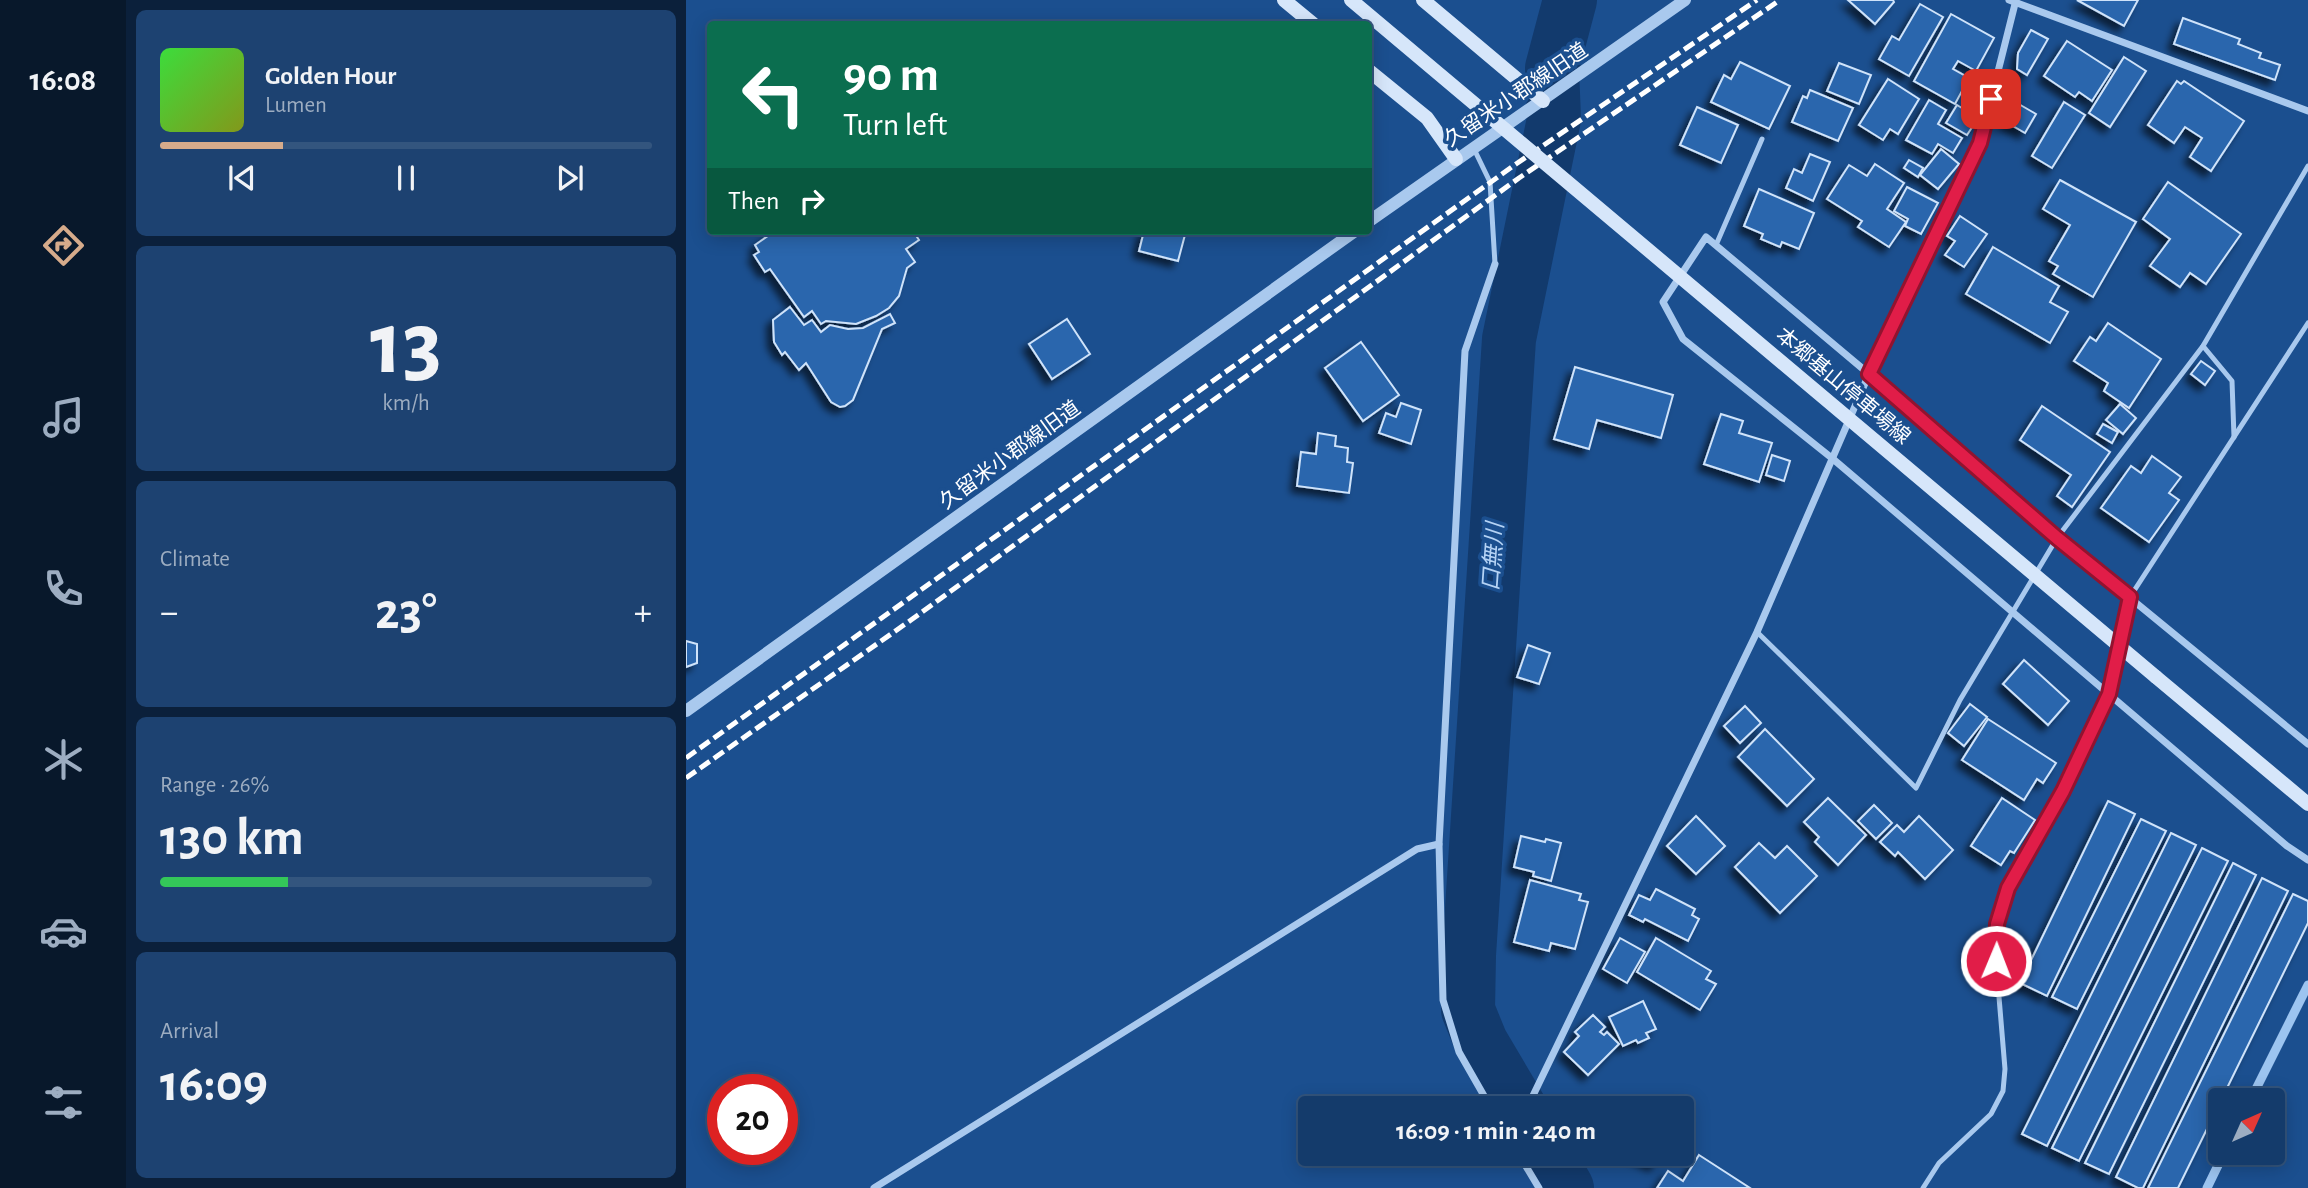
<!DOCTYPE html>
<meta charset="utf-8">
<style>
body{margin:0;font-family:"Alegreya Sans","Noto Sans JP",sans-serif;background:#1d4271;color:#f1f3f6;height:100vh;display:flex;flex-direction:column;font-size:26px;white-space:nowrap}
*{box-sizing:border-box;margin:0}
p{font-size:23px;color:#9dadc1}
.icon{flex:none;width:38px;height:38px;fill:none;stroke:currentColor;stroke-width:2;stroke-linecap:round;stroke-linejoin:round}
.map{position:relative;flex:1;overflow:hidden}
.drawer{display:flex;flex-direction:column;gap:10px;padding:10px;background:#0b203b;width:560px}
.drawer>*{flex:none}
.banner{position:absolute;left:21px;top:21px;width:665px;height:214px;border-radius:7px;box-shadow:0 4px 18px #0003,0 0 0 2px #33557e;background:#0b6e4f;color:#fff;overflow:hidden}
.needle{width:46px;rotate:45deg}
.buttons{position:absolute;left:1522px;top:1088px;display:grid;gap:14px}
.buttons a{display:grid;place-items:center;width:77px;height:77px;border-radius:7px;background:#143b6b;box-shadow:0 4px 18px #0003,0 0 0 2px #33557e;font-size:35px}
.speed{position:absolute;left:21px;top:1074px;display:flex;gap:14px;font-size:35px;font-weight:700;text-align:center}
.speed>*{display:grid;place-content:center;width:91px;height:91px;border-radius:50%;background:#143b6b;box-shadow:0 4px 18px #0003,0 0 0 2px #33557e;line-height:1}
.speed .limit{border:10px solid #d22;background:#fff;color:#111}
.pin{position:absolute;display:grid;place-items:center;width:60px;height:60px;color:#fff;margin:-30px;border-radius:14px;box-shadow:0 4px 10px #0006}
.me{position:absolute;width:77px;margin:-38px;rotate:1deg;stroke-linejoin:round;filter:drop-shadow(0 0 5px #0008)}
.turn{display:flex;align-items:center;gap:24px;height:147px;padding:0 21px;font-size:32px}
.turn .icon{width:91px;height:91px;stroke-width:2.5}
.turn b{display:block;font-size:49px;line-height:60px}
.then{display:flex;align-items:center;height:66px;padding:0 21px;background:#0003;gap:14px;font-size:26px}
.big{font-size:52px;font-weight:700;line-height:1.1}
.drawer .card{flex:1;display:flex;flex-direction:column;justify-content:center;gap:10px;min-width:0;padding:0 24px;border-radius:10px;background:#1d4271}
.drawer .dial{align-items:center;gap:0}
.dial b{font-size:91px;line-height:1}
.song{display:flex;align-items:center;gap:21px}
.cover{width:84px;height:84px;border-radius:10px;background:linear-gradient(135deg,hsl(120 70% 55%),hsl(70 70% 35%))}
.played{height:7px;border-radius:4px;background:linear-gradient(90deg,#d6ab8b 25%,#33557e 25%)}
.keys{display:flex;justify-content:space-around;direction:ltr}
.heat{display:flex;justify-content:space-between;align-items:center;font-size:38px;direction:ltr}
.charge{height:10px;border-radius:5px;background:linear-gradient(90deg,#34c759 26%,#33557e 0)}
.trip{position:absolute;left:612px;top:1096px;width:396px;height:70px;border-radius:7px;background:#143b6b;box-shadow:0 4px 18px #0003,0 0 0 2px #33557e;font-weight:700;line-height:70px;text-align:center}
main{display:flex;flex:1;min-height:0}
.tab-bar{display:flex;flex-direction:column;width:126px;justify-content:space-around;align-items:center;background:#08182b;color:#9dadc1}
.tab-bar .icon{width:49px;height:49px}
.tab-bar .selected{color:#d6ab8b}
.tab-bar b{font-size:32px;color:#f1f3f6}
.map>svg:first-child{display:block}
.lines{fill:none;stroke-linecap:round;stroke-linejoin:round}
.stream{stroke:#9cc4f0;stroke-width:9}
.river{stroke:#123a6d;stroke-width:54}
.building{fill:#2a66ad;stroke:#cfe3fa;stroke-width:2;filter:url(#shadow)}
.service{stroke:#a9c9ee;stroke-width:5}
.minor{stroke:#a9c9ee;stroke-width:7}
.tertiary{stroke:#a9c9ee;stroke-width:12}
.secondary{stroke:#d6e6fa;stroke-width:14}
.rail{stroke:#fff;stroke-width:5;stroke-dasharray:12 5;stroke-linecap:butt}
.secondary-bridge{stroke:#d6e6fa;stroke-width:14}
.route-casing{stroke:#92132f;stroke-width:18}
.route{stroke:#e11d48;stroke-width:12}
.labels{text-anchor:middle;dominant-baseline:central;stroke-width:7;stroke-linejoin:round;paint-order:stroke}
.street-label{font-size:21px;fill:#fff;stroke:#1b4f8f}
.water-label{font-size:23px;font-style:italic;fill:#b5d3f5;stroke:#1b4f8f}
</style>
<main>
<nav class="tab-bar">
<b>16:08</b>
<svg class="icon selected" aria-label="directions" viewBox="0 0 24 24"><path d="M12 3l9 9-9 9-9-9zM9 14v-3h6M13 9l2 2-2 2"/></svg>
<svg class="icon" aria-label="music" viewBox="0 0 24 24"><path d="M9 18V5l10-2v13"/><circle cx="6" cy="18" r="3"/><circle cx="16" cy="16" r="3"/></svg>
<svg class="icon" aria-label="phone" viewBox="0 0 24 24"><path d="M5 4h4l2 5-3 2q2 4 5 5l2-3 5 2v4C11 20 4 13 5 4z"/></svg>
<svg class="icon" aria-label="climate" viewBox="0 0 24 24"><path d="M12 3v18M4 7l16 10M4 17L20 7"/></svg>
<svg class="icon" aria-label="car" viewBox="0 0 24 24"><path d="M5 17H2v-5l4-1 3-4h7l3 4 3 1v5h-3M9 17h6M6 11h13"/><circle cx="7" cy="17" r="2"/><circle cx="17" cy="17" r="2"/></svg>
<svg class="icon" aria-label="filters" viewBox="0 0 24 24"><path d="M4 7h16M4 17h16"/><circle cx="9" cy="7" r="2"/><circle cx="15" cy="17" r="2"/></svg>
</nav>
<section class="drawer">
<div class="card">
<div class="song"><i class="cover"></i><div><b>Golden Hour</b><p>Lumen</p></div></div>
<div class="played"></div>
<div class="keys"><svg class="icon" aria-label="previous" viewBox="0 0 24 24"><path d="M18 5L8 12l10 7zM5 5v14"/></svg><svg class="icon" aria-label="pause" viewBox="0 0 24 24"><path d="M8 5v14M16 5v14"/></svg><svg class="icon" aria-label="next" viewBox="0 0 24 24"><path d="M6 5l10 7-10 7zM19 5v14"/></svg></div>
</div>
<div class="card dial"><b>13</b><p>km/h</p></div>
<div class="card"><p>Climate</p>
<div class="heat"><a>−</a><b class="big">23°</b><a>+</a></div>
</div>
<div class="card"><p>Range · 26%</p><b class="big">130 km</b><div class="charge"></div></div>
<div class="card"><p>Arrival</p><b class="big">16:09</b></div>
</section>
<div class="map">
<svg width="1622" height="1188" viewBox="0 0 1622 1188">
<defs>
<filter id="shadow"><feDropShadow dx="-6" dy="6" stdDeviation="3.5" flood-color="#0009"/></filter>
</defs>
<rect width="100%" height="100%" fill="#1b4f8f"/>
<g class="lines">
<g class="stream">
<polyline points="1564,1101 1622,985"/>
<polyline points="1521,1188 1538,1153"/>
</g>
<g class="river">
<polyline points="834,1108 795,1042 782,1010 783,955 823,339 868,119 866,68 884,0"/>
<polyline points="861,1153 881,1188"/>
</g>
</g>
<g class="building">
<polygon points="1162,0 1207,0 1208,2 1189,24"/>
<polygon points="1391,0 1452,0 1438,26"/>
<polygon points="1234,4 1257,17 1223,76 1193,59 1206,36 1213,40"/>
<polygon points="1265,14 1308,38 1290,71 1272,61 1267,69 1283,78 1269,104 1228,81"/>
<polygon points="1497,18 1554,39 1552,44 1575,53 1573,58 1594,65 1589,80 1488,44"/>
<polygon points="1345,30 1362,39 1341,75 1331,69 1332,53"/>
<polygon points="1381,41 1426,70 1406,101 1393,92 1389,97 1358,76"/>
<polygon points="1438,57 1460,71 1424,127 1403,113"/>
<polygon points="1054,62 1104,86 1083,129 1025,102 1038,75 1045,79"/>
<polygon points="1153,63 1185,75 1173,104 1141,91"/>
<polygon points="1202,79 1233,99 1212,134 1204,129 1197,140 1173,125"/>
<polygon points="1491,81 1495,84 1498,81 1558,121 1525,171 1504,157 1516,138 1499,127 1488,143 1462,125"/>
<polygon points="1124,90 1167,108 1152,141 1106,122 1117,96 1121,98"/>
<polygon points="1243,100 1260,110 1252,124 1276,138 1267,153 1252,144 1246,154 1220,140"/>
<polygon points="1378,102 1399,115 1366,168 1346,156"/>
<polygon points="1331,103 1350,114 1339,133 1320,122"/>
<polygon points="1271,105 1292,118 1281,135 1260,123"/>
<polygon points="1011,107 1052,125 1035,163 994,145"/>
<polygon points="1255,149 1273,164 1252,189 1234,175"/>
<polygon points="1124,154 1144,162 1127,201 1100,188 1108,169 1116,173"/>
<polygon points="1223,160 1237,168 1232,177 1218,168"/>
<polygon points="1189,164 1218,183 1201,209 1220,222 1203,247 1172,227 1176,221 1141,199 1163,165 1181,176"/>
<polygon points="1374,180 1450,222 1407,297 1367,274 1372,266 1363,261 1384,225 1357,209"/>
<polygon points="1482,182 1555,234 1520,284 1504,273 1494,287 1464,266 1484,239 1457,219"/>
<polygon points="1221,187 1252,203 1235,234 1219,226 1222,219 1208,211"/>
<polygon points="1073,189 1128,213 1113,249 1096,242 1094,247 1075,239 1077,234 1058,226"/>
<polygon points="1274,216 1301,234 1278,267 1259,255 1269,241 1261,236"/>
<polygon points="89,231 227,231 233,240 220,249 229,262 221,268 213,296 203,308 190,316 170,324 140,321 135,324 126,311 118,317 84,269 79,272 68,255 73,252 69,245"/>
<polygon points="458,231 500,231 492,261 453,251"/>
<polygon points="1307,247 1373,286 1364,302 1382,312 1364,343 1280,294"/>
<polygon points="104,307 118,325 126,320 135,332 144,325 162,329 177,328 204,314 209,323 196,329 167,400 159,406 154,407 145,402 120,363 113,370 99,352 96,355 88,342 87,320"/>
<polygon points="381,319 404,354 366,379 343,344"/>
<polygon points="1422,323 1475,359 1443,408 1418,391 1422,383 1388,361 1404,337 1410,341"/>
<polygon points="675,342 713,395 677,421 639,368"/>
<polygon points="1515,361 1529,371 1519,385 1505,374"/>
<polygon points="889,367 987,395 975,438 911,420 903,449 868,439"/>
<polygon points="715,403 735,410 725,444 693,433 700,413 710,417"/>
<polygon points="1434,404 1450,418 1437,434 1420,420"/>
<polygon points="1356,406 1424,452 1386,507 1371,496 1385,475 1334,440"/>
<polygon points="1035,414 1057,421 1053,433 1086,443 1073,482 1018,464"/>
<polygon points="1417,424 1432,432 1426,443 1411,434"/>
<polygon points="632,433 650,436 649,446 662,448 661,462 667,463 663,493 611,486 615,452 630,454"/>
<polygon points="1086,455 1104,461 1098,481 1080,475"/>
<polygon points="1466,456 1495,477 1483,493 1493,500 1463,542 1415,508 1445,466 1455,473"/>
<polygon points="0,641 11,644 11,663 0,667"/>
<polygon points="842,645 864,653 853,684 831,677"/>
<polygon points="1338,660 1383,701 1362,725 1317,684"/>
<polygon points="1284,704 1301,717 1278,746 1262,733"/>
<polygon points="1059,706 1075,723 1054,743 1038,726"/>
<polygon points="1302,719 1370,763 1357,783 1351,779 1338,800 1276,760"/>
<polygon points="1079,729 1128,779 1101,806 1052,757"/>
<polygon points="1142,798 1180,835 1152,865 1129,842 1133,837 1118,822"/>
<polygon points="1316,798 1349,820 1328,853 1324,851 1315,865 1285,846"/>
<polygon points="1422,801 1449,814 1361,996 1334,983"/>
<polygon points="1188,805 1206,823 1190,839 1172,821"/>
<polygon points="1010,816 1039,846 1010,874 981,846"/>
<polygon points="1233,816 1267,850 1239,879 1212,852 1209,856 1194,842 1211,825 1218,832"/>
<polygon points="1455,819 1480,831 1391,1009 1366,997"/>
<polygon points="1485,833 1510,845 1361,1146 1336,1134"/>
<polygon points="835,836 859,842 860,839 875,843 865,881 847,876 848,872 828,867"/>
<polygon points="1073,843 1089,858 1101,846 1131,876 1094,913 1049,867"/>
<polygon points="1516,848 1542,861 1393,1161 1366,1148"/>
<polygon points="1547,863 1570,875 1423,1174 1399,1163"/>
<polygon points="1576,878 1602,891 1457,1188 1452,1188 1430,1177"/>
<polygon points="844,880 895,894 893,900 902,902 889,949 865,943 863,951 828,942"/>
<polygon points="970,889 1009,909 1006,915 1013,919 1002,941 959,919 957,922 943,915 953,895 964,900"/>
<polygon points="1607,894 1622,901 1622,923 1492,1188 1462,1188"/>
<polygon points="934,938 959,952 941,983 917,969"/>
<polygon points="970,938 1025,971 1020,979 1030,984 1014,1010 951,972"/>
<polygon points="957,1001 970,1029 960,1033 963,1038 952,1043 950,1040 937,1046 923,1017"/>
<polygon points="907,1015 919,1027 914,1032 918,1035 921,1032 933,1044 902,1075 878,1052 893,1036 889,1032"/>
<polygon points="944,1153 975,1153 969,1165"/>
<polygon points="1013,1155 1064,1188 971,1188 982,1171 997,1181"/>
</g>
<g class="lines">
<g class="service">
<polyline points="788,149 804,182 809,264"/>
<polyline points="1030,245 1076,139"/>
<polyline points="1517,346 1546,381 1548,437"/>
<polyline points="1444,597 1622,323"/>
<polyline points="1071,632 1230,788 1274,700 1371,538 1517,346 1622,166"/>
<polyline points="1237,1188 1253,1163 1305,1114 1317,1091 1319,1069 1310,961 1311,924 1322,888 1377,791 1423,694"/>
</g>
<g class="minor">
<polyline points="1323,0 1622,111"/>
<polyline points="1423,694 1444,597"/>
<polyline points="1622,744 1371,538 1183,374 1020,237 977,302 997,339 1147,459 1601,846 1622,860"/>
<polyline points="753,844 779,351 809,264"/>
<polyline points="841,1108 1071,632 1183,374 1294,143 1330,0"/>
<polyline points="832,1153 853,1188"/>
<polyline points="188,1188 731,849 753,844 757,1000 773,1052 805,1108"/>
</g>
<g class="tertiary">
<polyline points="682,222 999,0"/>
<polyline points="0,711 669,231"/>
</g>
<g class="secondary">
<polyline points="598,0 627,24"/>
<polyline points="737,0 857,101"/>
<polyline points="682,70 741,118 770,159"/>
<polyline points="1470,677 1622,804"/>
</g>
<g class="rail">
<polyline points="0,758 830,164 1071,0"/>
<polyline points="0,778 225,620 833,178 1094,0"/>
</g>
<polyline class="secondary-bridge" points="665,0 1470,677"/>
</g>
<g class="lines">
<defs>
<polyline id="route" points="1305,99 1294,143 1183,374 1371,538 1444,597 1423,694 1377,791 1322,888 1311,924 1310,961"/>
</defs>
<use href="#route" class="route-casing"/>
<use href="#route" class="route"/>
</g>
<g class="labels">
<g class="street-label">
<text transform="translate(830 95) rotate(-34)">久留米小郡線旧道</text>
<text transform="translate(1157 386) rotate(40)">本郷基山停車場線</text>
<text transform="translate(324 455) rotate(-36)">久留米小郡線旧道</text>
</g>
<g class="water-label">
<text transform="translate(808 557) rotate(-86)">口無川</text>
</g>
</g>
</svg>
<div class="buttons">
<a><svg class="needle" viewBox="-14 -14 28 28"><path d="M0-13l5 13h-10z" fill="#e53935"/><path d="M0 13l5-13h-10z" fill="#9dadc1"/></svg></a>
</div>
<div class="speed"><div class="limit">20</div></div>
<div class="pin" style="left:1305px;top:99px;background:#d93025"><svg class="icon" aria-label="arrive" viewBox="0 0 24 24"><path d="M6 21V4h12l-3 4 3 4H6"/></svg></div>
<svg class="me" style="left:1310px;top:961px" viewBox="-20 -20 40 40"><circle r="17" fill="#e11d48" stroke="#fff" stroke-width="3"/><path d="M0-11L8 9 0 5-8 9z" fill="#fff"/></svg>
<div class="trip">16:09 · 1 min · 240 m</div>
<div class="banner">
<div class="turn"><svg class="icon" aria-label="left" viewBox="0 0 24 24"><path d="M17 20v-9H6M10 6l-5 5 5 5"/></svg><div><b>90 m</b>Turn left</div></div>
<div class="then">Then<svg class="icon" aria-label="right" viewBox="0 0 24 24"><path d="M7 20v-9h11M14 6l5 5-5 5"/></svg></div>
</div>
</div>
</main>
